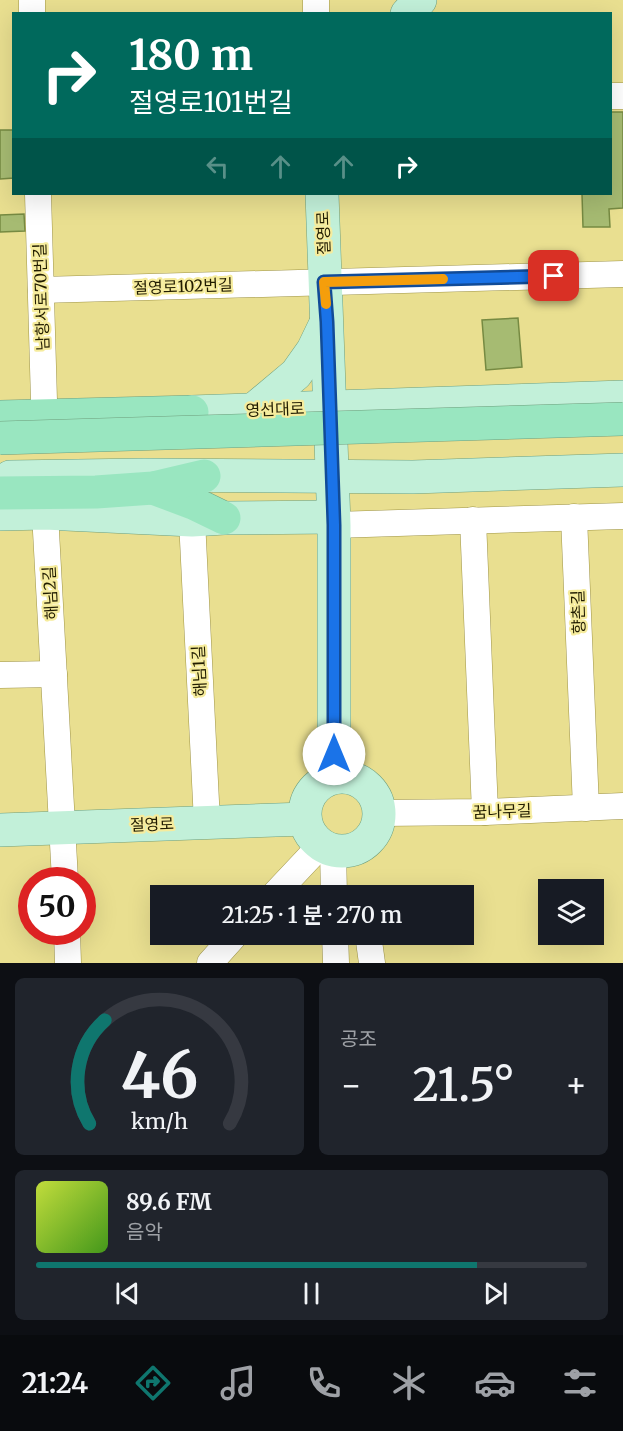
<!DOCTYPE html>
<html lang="ko">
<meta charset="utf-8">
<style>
body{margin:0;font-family:Merriweather,"Noto Sans KR",serif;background:#20242c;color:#f1f3f6;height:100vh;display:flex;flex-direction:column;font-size:22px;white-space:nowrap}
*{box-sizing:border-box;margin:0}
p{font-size:20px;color:#9ea1a6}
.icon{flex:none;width:33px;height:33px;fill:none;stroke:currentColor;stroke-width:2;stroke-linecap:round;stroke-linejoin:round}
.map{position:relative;height:963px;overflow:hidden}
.side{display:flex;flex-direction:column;gap:15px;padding:15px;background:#0d0f14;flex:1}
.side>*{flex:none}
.top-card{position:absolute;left:12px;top:12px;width:600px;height:183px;border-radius:0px;box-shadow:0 6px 24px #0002;background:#00695c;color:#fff;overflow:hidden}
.fabs{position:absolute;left:538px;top:879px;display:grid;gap:12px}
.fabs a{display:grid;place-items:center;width:66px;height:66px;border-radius:0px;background:#171b24;box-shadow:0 6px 24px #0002;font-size:30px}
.speed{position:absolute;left:18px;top:867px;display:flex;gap:12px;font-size:30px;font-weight:700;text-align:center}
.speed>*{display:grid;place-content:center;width:78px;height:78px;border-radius:50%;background:#171b24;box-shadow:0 6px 24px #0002;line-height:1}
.speed .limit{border:9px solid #d22;background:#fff;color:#111}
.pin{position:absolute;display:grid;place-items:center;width:51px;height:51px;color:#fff;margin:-26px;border-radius:12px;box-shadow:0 3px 9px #0006}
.me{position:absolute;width:66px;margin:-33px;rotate:0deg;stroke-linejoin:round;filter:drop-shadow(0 0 4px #0008)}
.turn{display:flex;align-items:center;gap:21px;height:126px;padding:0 18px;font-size:27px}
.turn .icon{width:78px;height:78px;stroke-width:2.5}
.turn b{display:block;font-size:42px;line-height:51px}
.lanes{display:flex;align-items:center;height:57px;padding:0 18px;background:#0003;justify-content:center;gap:30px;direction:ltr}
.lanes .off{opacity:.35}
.big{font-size:45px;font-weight:600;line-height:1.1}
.side .widget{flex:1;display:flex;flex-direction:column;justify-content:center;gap:9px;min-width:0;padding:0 21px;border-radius:9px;background:#20242c}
.side .dial{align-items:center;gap:0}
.dial svg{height:156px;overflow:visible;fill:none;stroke:#363941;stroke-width:7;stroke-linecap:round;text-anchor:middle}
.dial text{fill:#f1f3f6;stroke:none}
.song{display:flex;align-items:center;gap:18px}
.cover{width:72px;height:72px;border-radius:9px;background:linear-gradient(135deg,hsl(70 70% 55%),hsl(100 70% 35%))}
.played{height:6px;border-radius:3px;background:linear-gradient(90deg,#0f766e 80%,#363941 80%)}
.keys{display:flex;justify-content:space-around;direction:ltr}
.heat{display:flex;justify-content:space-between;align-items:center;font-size:33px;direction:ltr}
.side .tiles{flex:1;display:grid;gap:15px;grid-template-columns:1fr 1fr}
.widget:last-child{grid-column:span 2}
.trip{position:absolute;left:150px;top:885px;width:324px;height:60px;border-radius:0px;background:#171b24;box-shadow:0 6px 24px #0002;font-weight:600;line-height:60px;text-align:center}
.tab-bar{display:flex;height:96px;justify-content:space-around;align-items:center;background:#090b0e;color:#9ea1a6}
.tab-bar .icon{width:42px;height:42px}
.tab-bar .current{color:#0f766e}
.tab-bar b{font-size:27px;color:#f1f3f6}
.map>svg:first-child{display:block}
.building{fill:#a6bb72;stroke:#768a42;stroke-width:1.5}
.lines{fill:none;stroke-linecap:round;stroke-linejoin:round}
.minor-casing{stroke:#9f9548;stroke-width:27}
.major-casing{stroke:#6f9f7d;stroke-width:34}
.highway-casing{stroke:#6f9f7d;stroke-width:34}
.minor{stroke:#fff;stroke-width:26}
.major{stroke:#c2f0d9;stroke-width:33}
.highway{stroke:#99e6c0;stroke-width:33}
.highway-bridge-casing{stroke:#6f9f7d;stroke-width:34;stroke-linecap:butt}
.highway-bridge{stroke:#99e6c0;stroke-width:33}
.route-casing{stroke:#114b97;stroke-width:15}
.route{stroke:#1a73e8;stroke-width:10}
.slow{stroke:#f59e0b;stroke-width:10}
.labels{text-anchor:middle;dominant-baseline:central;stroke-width:4.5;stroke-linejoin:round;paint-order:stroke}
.street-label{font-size:16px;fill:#211c00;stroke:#f6ec9d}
</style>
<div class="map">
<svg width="623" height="963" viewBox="0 0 623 963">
<rect width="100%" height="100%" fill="#e9df90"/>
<g class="building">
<polygon points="610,112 623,112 623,208 609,209 610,227 583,227 582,194 610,194"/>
<polygon points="0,130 14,130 14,178 0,179"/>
<polygon points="24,214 25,231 0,232 0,215"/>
<polygon points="518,318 522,367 486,370 482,320"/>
</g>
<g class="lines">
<defs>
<g id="minor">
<polyline points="32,0 32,14"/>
<polyline points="316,0 316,14"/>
<polyline points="610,96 623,96"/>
<polyline points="38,194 44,401"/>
<polyline points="41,290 623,274"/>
<polyline points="45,513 65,880"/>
<polyline points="574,517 586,808"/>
<polyline points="192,520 207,822"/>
<polyline points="473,520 485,812"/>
<polyline points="334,525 623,516"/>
<polyline points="0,675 54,674"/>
<polyline points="380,813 485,812 623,806"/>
<polyline points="333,850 334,896"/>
<polyline points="273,896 321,845"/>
<polyline points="67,932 68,963"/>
<polyline points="335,934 336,963"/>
<polyline points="368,934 372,963"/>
<polyline points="210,963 236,934"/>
</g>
<g id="major">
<polyline points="407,14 420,0"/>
<polyline points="322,194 334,525 334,777"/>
<polyline points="253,410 296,374 313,350 326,323"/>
<polyline points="164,419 192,412 623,397"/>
<polyline points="10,477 144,475 413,477 623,470"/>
<polyline points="0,514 45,513 192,520 224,518 333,517"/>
<circle cx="342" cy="814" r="37"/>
<polyline points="0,830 305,819"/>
</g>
<g id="highway">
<polyline points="0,417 192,412"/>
<polyline points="153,488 193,503 224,518"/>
<polyline points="0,493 96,492 153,488 204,476"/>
</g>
</defs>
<use href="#minor" class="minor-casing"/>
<use href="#major" class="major-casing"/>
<use href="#highway" class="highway-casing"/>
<use href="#minor" class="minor"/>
<use href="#major" class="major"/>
<use href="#highway" class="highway"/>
<defs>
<polyline id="highway-bridge" points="0,438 623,419"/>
</defs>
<use href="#highway-bridge" class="highway-bridge-casing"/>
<use href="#highway-bridge" class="highway-bridge"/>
</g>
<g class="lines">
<defs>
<polyline id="route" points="334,754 334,525 327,322 324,282 554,276"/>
</defs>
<use href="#route" class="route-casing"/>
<use href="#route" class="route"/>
<polyline class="slow" points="326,304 324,282 443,279"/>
</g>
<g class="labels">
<g class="street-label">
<text transform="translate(323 233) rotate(-92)">절영로</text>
<text transform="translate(183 286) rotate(-2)">절영로102번길</text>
<text transform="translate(41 297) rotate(-92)">남항서로70번길</text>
<text transform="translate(275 409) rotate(-2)">영선대로</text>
<text transform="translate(50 593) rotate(-93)">해님2길</text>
<text transform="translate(578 612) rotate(-92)">향촌길</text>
<text transform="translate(199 671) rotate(-93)">해님1길</text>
<text transform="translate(502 811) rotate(-2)">꿈나무길</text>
<text transform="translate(152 824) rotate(-2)">절영로</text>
</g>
</g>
</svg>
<div class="fabs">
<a><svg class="icon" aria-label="layers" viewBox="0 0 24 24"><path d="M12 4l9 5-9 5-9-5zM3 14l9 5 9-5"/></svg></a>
</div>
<div class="speed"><div class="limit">50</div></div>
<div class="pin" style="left:554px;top:276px;background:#d93025"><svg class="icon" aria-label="arrive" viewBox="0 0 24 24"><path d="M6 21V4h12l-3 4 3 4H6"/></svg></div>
<svg class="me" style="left:334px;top:754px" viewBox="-20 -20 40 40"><circle r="19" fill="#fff"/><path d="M0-13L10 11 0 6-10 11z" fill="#1a73e8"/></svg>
<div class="trip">21:25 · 1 분 · 270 m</div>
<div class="top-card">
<div class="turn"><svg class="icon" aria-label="right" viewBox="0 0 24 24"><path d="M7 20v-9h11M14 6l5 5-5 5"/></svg><div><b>180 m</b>절영로101번길</div></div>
<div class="lanes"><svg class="icon off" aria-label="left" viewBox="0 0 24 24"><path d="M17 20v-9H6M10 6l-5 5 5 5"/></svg><svg class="icon off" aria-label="ahead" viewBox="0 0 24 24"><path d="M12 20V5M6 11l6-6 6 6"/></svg><svg class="icon off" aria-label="ahead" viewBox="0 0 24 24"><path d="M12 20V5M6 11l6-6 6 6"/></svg><svg class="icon" aria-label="right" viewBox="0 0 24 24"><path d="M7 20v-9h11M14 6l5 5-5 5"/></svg></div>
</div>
</div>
<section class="side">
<div class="tiles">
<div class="widget dial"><svg viewBox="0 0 100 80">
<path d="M14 69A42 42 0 1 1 86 69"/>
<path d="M14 69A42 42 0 0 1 22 16" stroke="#0f766e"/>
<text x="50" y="56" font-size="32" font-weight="700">46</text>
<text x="50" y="72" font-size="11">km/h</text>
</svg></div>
<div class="widget"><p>공조</p>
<div class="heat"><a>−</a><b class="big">21.5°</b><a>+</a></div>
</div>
<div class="widget">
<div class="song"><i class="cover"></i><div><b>89.6 FM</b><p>음악</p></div></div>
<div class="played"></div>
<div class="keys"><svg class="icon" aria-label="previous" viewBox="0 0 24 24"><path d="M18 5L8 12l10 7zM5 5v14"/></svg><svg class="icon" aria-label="pause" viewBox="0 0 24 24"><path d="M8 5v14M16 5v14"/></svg><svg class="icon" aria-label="next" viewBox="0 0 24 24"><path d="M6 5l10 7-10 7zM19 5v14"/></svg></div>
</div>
</div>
</section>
<nav class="tab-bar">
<b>21:24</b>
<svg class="icon current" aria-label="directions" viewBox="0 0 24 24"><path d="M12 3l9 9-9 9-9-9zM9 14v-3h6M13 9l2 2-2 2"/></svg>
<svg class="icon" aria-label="music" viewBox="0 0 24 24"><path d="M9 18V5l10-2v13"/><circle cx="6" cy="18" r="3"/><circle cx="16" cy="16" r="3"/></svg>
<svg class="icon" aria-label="phone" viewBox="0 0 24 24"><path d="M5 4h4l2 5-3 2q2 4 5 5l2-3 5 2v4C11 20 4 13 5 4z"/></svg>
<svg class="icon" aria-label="climate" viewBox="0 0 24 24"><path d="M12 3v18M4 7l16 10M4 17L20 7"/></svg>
<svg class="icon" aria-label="car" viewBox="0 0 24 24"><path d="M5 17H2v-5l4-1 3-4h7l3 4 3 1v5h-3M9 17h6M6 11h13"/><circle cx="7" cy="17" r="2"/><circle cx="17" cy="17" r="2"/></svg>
<svg class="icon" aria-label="filters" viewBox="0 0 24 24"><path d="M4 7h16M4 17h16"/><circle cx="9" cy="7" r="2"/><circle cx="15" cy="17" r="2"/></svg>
</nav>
